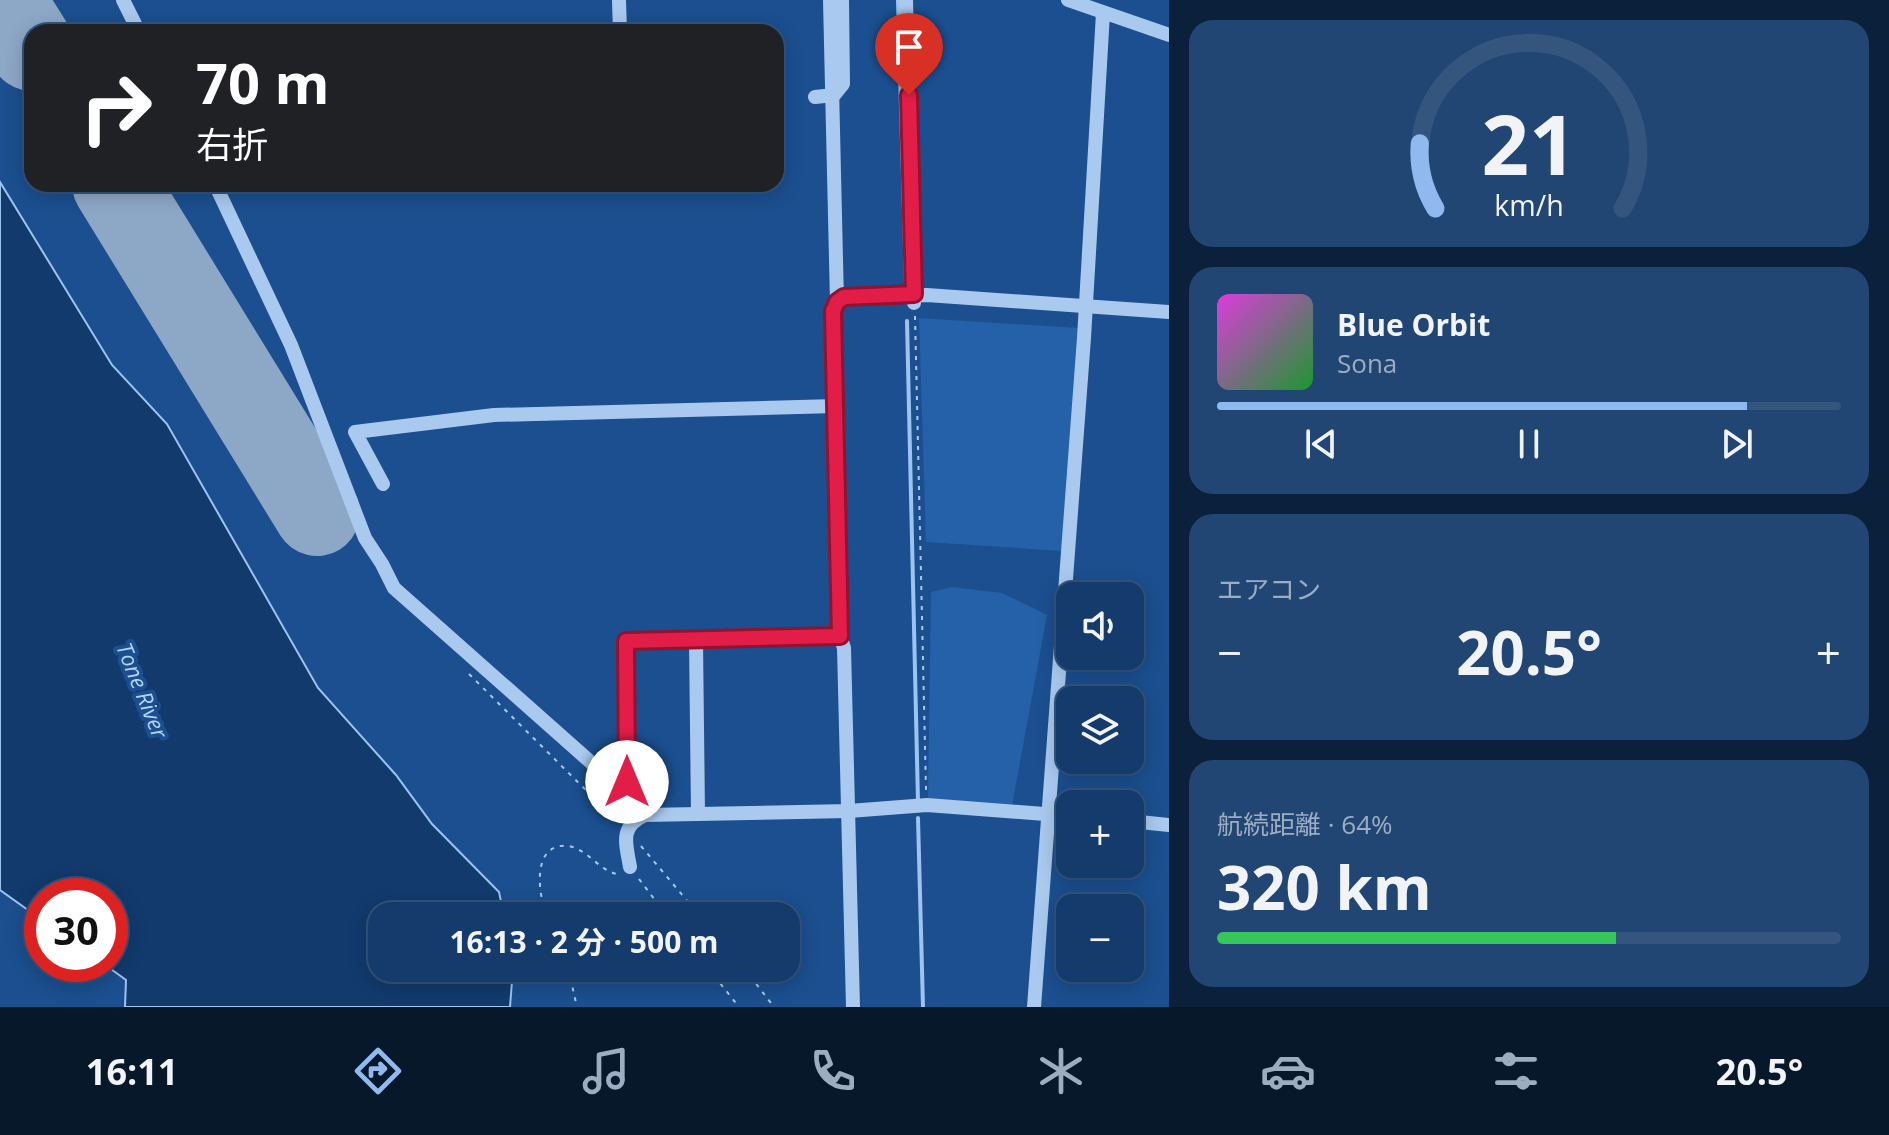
<!DOCTYPE html>
<html lang="ja">
<meta charset="utf-8">
<style>
body{margin:0;font-family:"Open Sans","Noto Sans JP",sans-serif;background:#214673;color:#f1f3f6;height:100vh;display:flex;flex-direction:column;font-size:30px;white-space:nowrap}
*{box-sizing:border-box;margin:0}
p{font-size:26px;color:#9dadc1}
.icon{flex:none;width:44px;height:44px;fill:none;stroke:currentColor;stroke-width:2;stroke-linecap:round;stroke-linejoin:round}
.map{position:relative;flex:1;overflow:hidden}
.sheet{display:flex;flex-direction:column;gap:20px;padding:20px;background:#0b203b;width:720px}
.sheet>*{flex:none}
.hud{position:absolute;left:24px;top:24px;width:760px;height:168px;border-radius:24px;box-shadow:0 4px 20px #0003,0 0 0 2px #33557e;background:#202124;color:#fff;overflow:hidden}
.fabs{position:absolute;left:1056px;top:582px;display:grid;gap:16px}
.fabs a{display:grid;place-items:center;width:88px;height:88px;border-radius:16px;background:#143b6b;box-shadow:0 4px 20px #0003,0 0 0 2px #33557e;font-size:40px}
.speed{position:absolute;left:24px;top:878px;display:flex;gap:16px;font-size:40px;font-weight:700;text-align:center}
.speed>*{display:grid;place-content:center;width:104px;height:104px;border-radius:50%;background:#143b6b;box-shadow:0 4px 20px #0003,0 0 0 2px #33557e;line-height:1}
.speed .limit{border:12px solid #d22;background:#fff;color:#111}
.pin{position:absolute;display:grid;place-items:center;width:68px;height:68px;color:#fff;margin:-82px -34px;border-radius:50% 50% 50% 0;rotate:-45deg;box-shadow:0 0 8px #0007}
.pin .icon{rotate:45deg}
.me{position:absolute;width:88px;margin:-44px;rotate:0deg;stroke-linejoin:round;filter:drop-shadow(0 0 6px #0008)}
.turn{display:flex;align-items:center;gap:28px;height:168px;padding:0 40px;font-size:36px}
.turn .icon{width:104px;height:104px;stroke-width:2.5}
.turn b{display:block;font-size:56px;line-height:68px}
.big{font-size:60px;font-weight:700;line-height:1.1}
.sheet .card{flex:1;display:flex;flex-direction:column;justify-content:center;gap:12px;min-width:0;padding:0 28px;border-radius:24px;background:#214673}
.sheet .dial{align-items:center;gap:0}
.dial svg{height:208px;overflow:visible;fill:none;stroke:#33557e;stroke-width:7;stroke-linecap:round;text-anchor:middle}
.dial text{fill:#f1f3f6;stroke:none}
.song{display:flex;align-items:center;gap:24px}
.cover{width:96px;height:96px;border-radius:12px;background:linear-gradient(135deg,hsl(300 70% 55%),hsl(130 70% 35%))}
.played{height:8px;border-radius:4px;background:linear-gradient(90deg,#90b9f0 85%,#33557e 85%)}
.keys{display:flex;justify-content:space-around;direction:ltr}
.heat{display:flex;justify-content:space-between;align-items:center;font-size:44px;direction:ltr}
.charge{height:12px;border-radius:6px;background:linear-gradient(90deg,#34c759 64%,#33557e 0)}
.trip{position:absolute;left:368px;top:902px;width:432px;height:80px;border-radius:24px;background:#143b6b;box-shadow:0 4px 20px #0003,0 0 0 2px #33557e;font-weight:700;line-height:80px;text-align:center}
.dock{display:flex;height:128px;justify-content:space-around;align-items:center;background:#08182b;color:#9dadc1}
.dock .icon{width:56px;height:56px}
.dock .on{color:#90b9f0}
.dock b{font-size:36px;color:#f1f3f6}
main{display:flex;flex:1;min-height:0}
.map>svg:first-child{display:block}
.green{fill:#2461a8}
.water{fill:#123a6d;stroke:#9cc4f0;stroke-width:2}
.lines{fill:none;stroke-linecap:round;stroke-linejoin:round}
.stream{stroke:#9cc4f0;stroke-width:4}
.runway{stroke:#8da7c7;stroke-width:86}
.path{stroke:#a9c9ee;stroke-width:2;stroke-dasharray:4 6;stroke-linecap:butt}
.minor{stroke:#a9c9ee;stroke-width:14}
.route-casing{stroke:#92132f;stroke-width:20}
.route{stroke:#e11d48;stroke-width:14}
.labels{text-anchor:middle;dominant-baseline:central;stroke-width:8;stroke-linejoin:round;paint-order:stroke}
.water-label{font-size:22px;font-style:italic;fill:#b5d3f5;stroke:#1b4f8f}
</style>
<main>
<div class="map">
<svg width="1169" height="1007" viewBox="0 0 1169 1007">
<rect width="100%" height="100%" fill="#1b4f8f"/>
<g class="green">
<polygon points="919,318 1079,328 1062,551 926,542"/>
<polygon points="952,587 1002,593 1047,615 1012,806 933,803 928,797 931,592"/>
</g>
<polygon class="water" points="0,182 112,365 167,424 318,688 396,775 432,824 499,892 504,916 382,916 382,968 513,968 510,1007 125,1007 126,980 104,964 110,964 110,896 42,896 42,920 0,890"/>
<g class="lines">
<g class="stream">
<polyline points="898,0 906,283"/>
<polyline points="907,321 918,802"/>
<polyline points="918,818 923,1007"/>
</g>
<g class="runway">
<polyline points="2,0 32,48"/>
<polyline points="115,184 317,513"/>
</g>
<g class="path">
<polyline points="915,316 926,790"/>
<polyline points="469,674 617,821"/>
<polyline points="641,846 700,916"/>
<polyline points="639,879 667,916"/>
<path d="M547 916C538 895 531 842 568 846 588 849 598 870 617 874"/>
<polyline points="568,968 577,1007"/>
<polyline points="708,968 739,1007"/>
<polyline points="744,968 774,1007"/>
</g>
<g class="minor">
<polyline points="123,0 139,32"/>
<polyline points="619,0 620,32"/>
<polyline points="830,0 837,302 833,317 840,636 844,648 853,1007"/>
<polyline points="906,0 914,303"/>
<polyline points="1068,0 1169,35"/>
<polyline points="815,97 834,95 843,84 842,0"/>
<polyline points="215,184 291,345 365,538 382,564 394,588 595,766 645,815"/>
<polyline points="837,302 844,297 850,296 927,295 1169,312"/>
<polyline points="383,484 355,432 494,415 836,406"/>
<polyline points="696,640 698,814"/>
<polyline points="623,791 627,782 626,641 840,636"/>
<polyline points="1130,821 1169,825"/>
<path d="M630 867C626 843 619 827 645 815L849 811 927 805 1070 816"/>
<polyline points="1034,1007 1084,338 1103,13"/>
</g>
</g>
<g class="lines">
<defs>
<polyline id="route" points="627,782 626,641 840,636 833,311 837,302 844,297 914,294 909,95"/>
</defs>
<use href="#route" class="route-casing"/>
<use href="#route" class="route"/>
</g>
<g class="labels">
<g class="water-label">
<text transform="translate(143 690) rotate(68)">Tone River</text>
</g>
</g>
</svg>
<div class="fabs">
<a><svg class="icon" aria-label="sound" viewBox="0 0 24 24"><path d="M4 9h4l5-4v14l-5-4H4zM17 9q2 3 0 6"/></svg></a>
<a><svg class="icon" aria-label="layers" viewBox="0 0 24 24"><path d="M12 4l9 5-9 5-9-5zM3 14l9 5 9-5"/></svg></a>
<a>+</a>
<a>−</a>
</div>
<div class="speed"><div class="limit">30</div></div>
<div class="pin" style="left:909px;top:95px;background:#d93025"><svg class="icon" aria-label="arrive" viewBox="0 0 24 24"><path d="M6 21V4h12l-3 4 3 4H6"/></svg></div>
<svg class="me" style="left:627px;top:782px" viewBox="-20 -20 40 40"><circle r="19" fill="#fff"/><path d="M0-13L10 11 0 6-10 11z" fill="#e11d48"/></svg>
<div class="trip">16:13 · 2 分 · 500 m</div>
<div class="hud">
<div class="turn"><svg class="icon" aria-label="right" viewBox="0 0 24 24"><path d="M7 20v-9h11M14 6l5 5-5 5"/></svg><div><b>70 m</b>右折</div></div>
</div>
</div>
<section class="sheet">
<div class="card dial"><svg viewBox="0 0 100 80">
<path d="M14 69A42 42 0 1 1 86 69"/>
<path d="M14 69A42 42 0 0 1 8 44" stroke="#90b9f0"/>
<text x="50" y="56" font-size="32" font-weight="700">21</text>
<text x="50" y="72" font-size="11">km/h</text>
</svg></div>
<div class="card">
<div class="song"><i class="cover"></i><div><b>Blue Orbit</b><p>Sona</p></div></div>
<div class="played"></div>
<div class="keys"><svg class="icon" aria-label="previous" viewBox="0 0 24 24"><path d="M18 5L8 12l10 7zM5 5v14"/></svg><svg class="icon" aria-label="pause" viewBox="0 0 24 24"><path d="M8 5v14M16 5v14"/></svg><svg class="icon" aria-label="next" viewBox="0 0 24 24"><path d="M6 5l10 7-10 7zM19 5v14"/></svg></div>
</div>
<div class="card"><p>エアコン</p>
<div class="heat"><a>−</a><b class="big">20.5°</b><a>+</a></div>
</div>
<div class="card"><p>航続距離 · 64%</p><b class="big">320 km</b><div class="charge"></div></div>
</section>
</main>
<nav class="dock">
<b>16:11</b>
<svg class="icon on" aria-label="directions" viewBox="0 0 24 24"><path d="M12 3l9 9-9 9-9-9zM9 14v-3h6M13 9l2 2-2 2"/></svg>
<svg class="icon" aria-label="music" viewBox="0 0 24 24"><path d="M9 18V5l10-2v13"/><circle cx="6" cy="18" r="3"/><circle cx="16" cy="16" r="3"/></svg>
<svg class="icon" aria-label="phone" viewBox="0 0 24 24"><path d="M5 4h4l2 5-3 2q2 4 5 5l2-3 5 2v4C11 20 4 13 5 4z"/></svg>
<svg class="icon" aria-label="climate" viewBox="0 0 24 24"><path d="M12 3v18M4 7l16 10M4 17L20 7"/></svg>
<svg class="icon" aria-label="car" viewBox="0 0 24 24"><path d="M5 17H2v-5l4-1 3-4h7l3 4 3 1v5h-3M9 17h6M6 11h13"/><circle cx="7" cy="17" r="2"/><circle cx="17" cy="17" r="2"/></svg>
<svg class="icon" aria-label="filters" viewBox="0 0 24 24"><path d="M4 7h16M4 17h16"/><circle cx="9" cy="7" r="2"/><circle cx="15" cy="17" r="2"/></svg>
<b>20.5°</b>
</nav>
